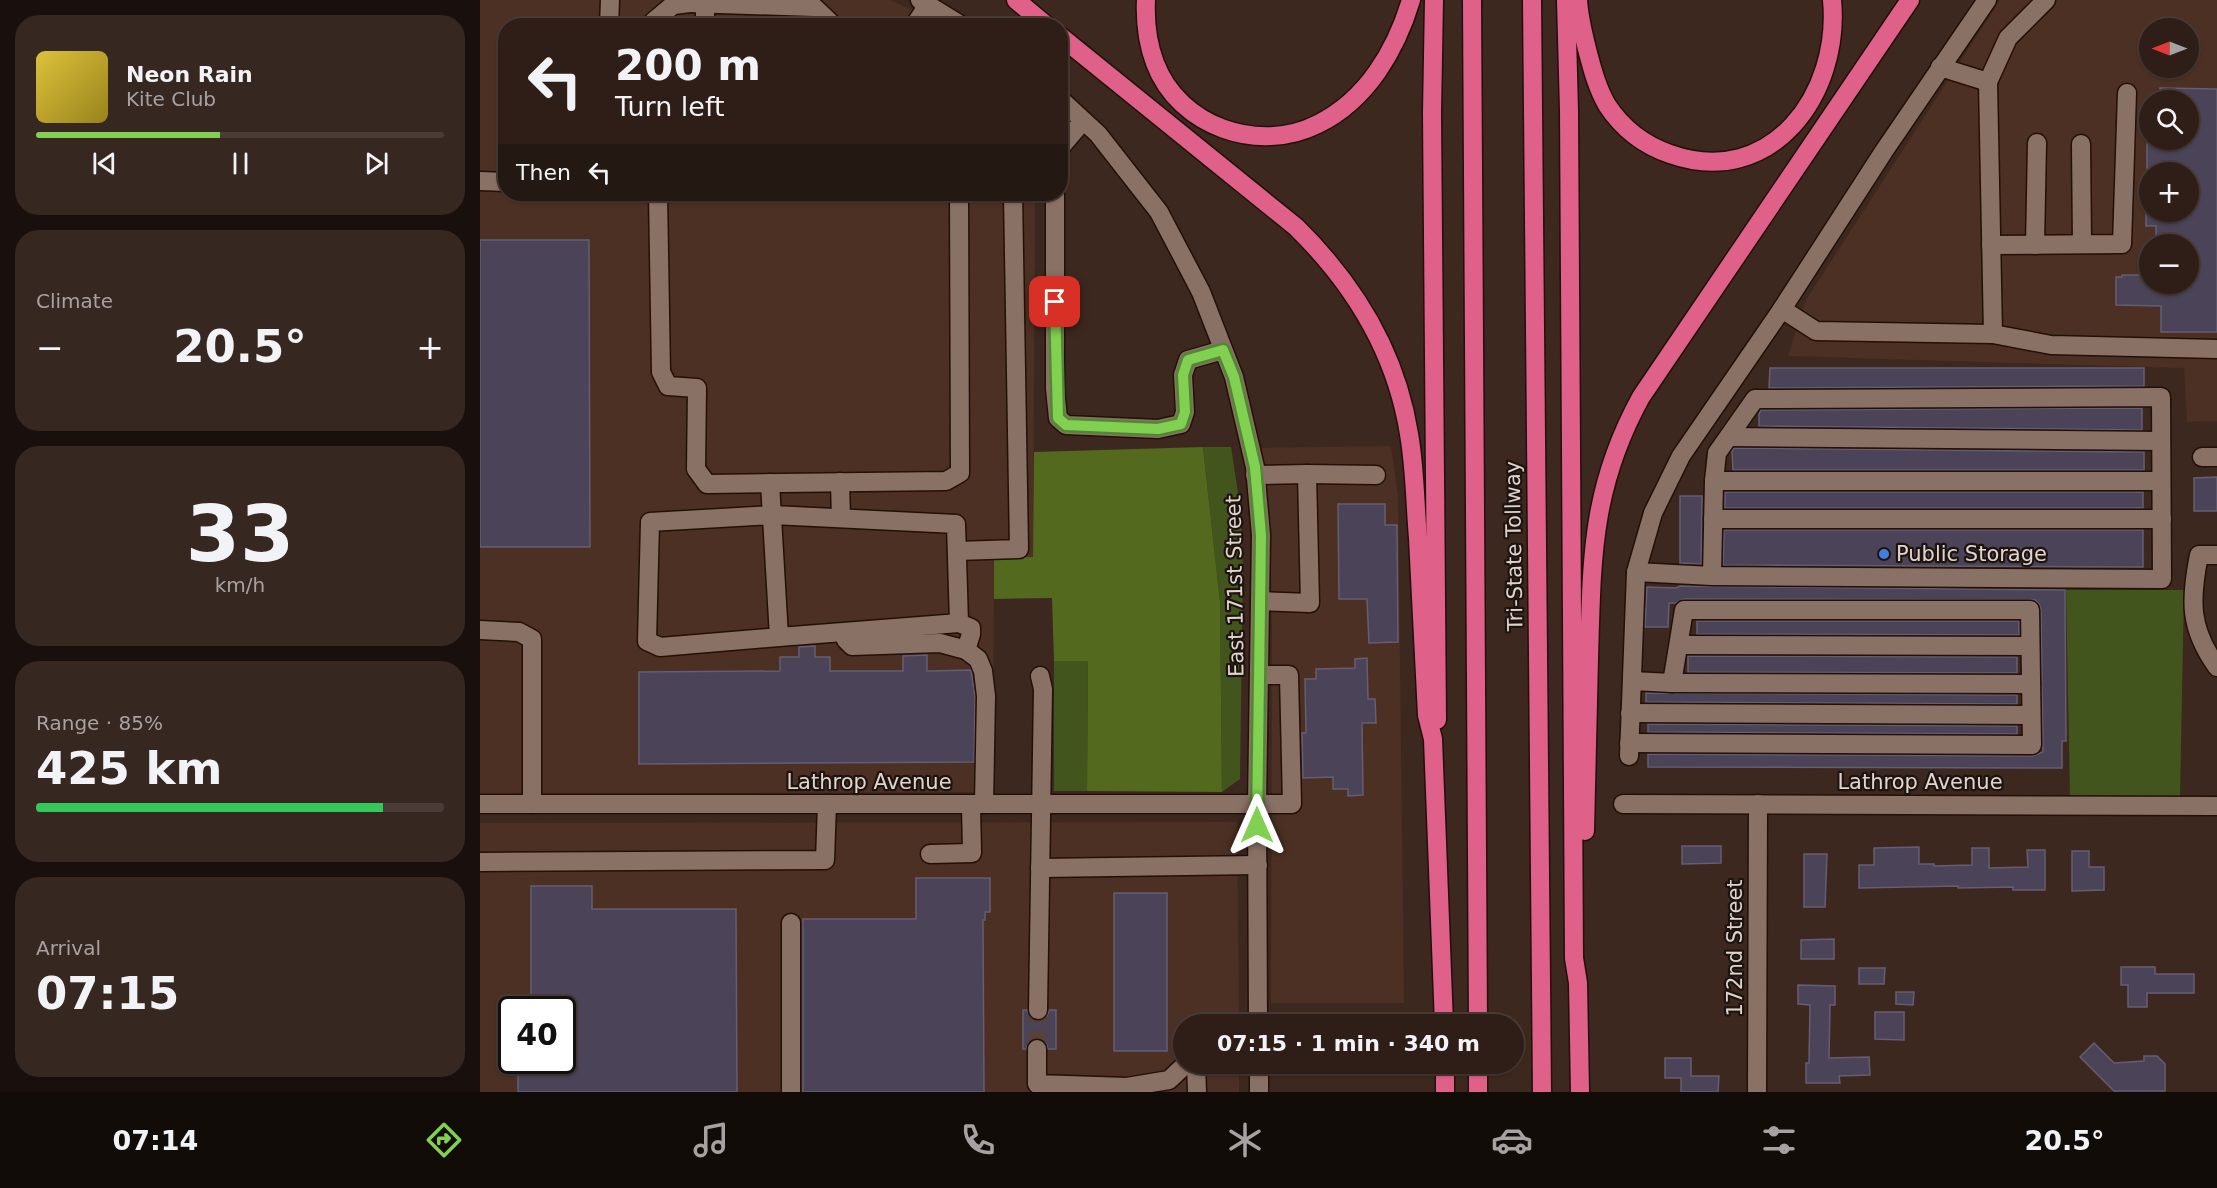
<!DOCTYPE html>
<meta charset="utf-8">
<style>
body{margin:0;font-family:"DejaVu Sans",sans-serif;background:#362720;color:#f1f3f6;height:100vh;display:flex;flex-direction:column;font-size:22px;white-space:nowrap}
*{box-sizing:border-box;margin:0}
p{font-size:20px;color:#a7a2a1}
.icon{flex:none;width:33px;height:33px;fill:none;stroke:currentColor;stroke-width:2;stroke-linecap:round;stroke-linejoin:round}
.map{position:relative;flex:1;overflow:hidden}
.panel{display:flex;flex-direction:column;gap:15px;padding:15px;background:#19100d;width:480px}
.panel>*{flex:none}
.hud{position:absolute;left:18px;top:18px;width:570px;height:183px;border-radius:24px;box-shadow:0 2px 4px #0004,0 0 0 2px #493c36;background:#2e1e17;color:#f1f3f6;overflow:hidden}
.needle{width:39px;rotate:270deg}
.tools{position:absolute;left:1659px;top:18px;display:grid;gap:12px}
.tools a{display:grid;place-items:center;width:60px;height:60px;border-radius:50%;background:#2e1e17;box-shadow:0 2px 4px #0004,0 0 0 2px #493c36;font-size:30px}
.speed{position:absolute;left:18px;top:996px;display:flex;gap:12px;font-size:30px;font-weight:700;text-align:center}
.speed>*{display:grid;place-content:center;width:78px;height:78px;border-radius:50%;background:#2e1e17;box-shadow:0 2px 4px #0004,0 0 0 2px #493c36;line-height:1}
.speed .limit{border:3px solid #111;border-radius:9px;background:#fff;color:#111}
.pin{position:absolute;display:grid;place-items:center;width:51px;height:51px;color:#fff;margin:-26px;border-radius:12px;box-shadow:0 3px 9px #0006}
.me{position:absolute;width:66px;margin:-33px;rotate:0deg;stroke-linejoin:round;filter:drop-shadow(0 0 4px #0008)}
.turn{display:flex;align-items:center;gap:21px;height:126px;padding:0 18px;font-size:27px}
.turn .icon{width:78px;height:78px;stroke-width:2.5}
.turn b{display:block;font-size:42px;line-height:51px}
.then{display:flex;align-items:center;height:57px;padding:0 18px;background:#0003;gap:12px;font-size:22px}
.big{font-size:45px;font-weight:800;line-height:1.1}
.panel .tile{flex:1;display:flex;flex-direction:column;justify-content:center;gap:9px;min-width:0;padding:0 21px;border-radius:24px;background:#362720}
.panel .dial{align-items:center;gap:0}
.dial b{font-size:78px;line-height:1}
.song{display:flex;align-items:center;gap:18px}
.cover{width:72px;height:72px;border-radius:9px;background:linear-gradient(135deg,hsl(50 70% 55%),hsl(50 70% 35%))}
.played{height:6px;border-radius:3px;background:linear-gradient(90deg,#81d051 45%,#493c36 45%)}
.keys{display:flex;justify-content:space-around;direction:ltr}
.heat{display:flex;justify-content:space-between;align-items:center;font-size:33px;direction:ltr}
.charge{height:9px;border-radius:4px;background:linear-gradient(90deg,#34c759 85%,#493c36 0)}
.trip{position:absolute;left:693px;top:1014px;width:351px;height:60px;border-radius:30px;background:#2e1e17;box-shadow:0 2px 4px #0004,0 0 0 2px #493c36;font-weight:800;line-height:60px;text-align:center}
.menu{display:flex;height:96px;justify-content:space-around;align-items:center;background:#120c09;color:#a7a2a1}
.menu .icon{width:42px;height:42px}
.menu .active{color:#81d051}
.menu b{font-size:27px;color:#f1f3f6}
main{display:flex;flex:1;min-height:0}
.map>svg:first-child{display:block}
.built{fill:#4c3024;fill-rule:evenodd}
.green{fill:#42551c}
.forest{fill:#52691e}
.building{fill:#4b4357;stroke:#655d72;stroke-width:1.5}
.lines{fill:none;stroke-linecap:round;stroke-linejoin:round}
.minor-tunnel{stroke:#564239;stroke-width:18;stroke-dasharray:18 9;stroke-linecap:butt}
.minor-casing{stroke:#231008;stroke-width:21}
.highway-casing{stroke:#231008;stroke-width:21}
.minor{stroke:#8a7166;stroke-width:18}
.highway{stroke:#df6088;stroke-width:18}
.route-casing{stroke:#548735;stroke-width:15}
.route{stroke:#81d051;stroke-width:10}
.shop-dot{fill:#3f7fe0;stroke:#1d140f;stroke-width:2}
.labels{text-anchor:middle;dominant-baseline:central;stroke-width:4.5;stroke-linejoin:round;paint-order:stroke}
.street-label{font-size:21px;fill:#e1d3cd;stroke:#1d140f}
.poi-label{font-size:21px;fill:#e1d3cd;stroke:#1d140f;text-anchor:start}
</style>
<main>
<section class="panel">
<div class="tile">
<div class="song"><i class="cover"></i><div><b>Neon Rain</b><p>Kite Club</p></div></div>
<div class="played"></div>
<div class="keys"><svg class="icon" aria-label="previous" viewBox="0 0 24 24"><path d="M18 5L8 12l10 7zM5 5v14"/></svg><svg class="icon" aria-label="pause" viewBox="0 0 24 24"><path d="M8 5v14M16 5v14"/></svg><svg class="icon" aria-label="next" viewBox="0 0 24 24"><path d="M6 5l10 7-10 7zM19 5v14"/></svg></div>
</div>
<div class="tile"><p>Climate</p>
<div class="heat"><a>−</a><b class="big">20.5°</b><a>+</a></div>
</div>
<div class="tile dial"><b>33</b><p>km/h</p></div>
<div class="tile"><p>Range · 85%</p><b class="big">425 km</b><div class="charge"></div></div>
<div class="tile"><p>Arrival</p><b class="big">07:15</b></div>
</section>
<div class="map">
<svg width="1737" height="1092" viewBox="0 0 1737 1092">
<rect width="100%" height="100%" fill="#3d281f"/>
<g class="built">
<polygon points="0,0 410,0 466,25 26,26 26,194 555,194 553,557 514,558 513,792 0,794"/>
<path d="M1520 0H1737V421L1707 422 1704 368 1308 356 1326 300ZM1670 28H1708V68H1670ZM1670 100H1708V140H1670ZM1670 172H1708V212H1670ZM1670 244H1708V284H1670Z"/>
<polygon points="911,446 918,495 924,1003 791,1003 792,634 790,515 780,448"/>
<path d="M757 822 759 1024H704V1064H759V1092H0V823ZM32 1010H82V1060H32Z"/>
</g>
<g class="green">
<polygon points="723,447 751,447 760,506 763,565 760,779 742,792 740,602"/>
<polygon points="1586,590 1704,590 1700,797 1590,796"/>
<polygon points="574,661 608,661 607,791 574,791"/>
</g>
<polygon class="forest" points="723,447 740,602 742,792 607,791 608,661 574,661 572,598 514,599 514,558 553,557 554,452"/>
<g class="building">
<polygon points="1680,88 1737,89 1737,332 1681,332 1681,306 1636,305 1636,277 1642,277 1642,275 1670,275 1670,284 1708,284 1708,244 1676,244 1676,226 1666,226 1666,212 1708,212 1708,172 1667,172 1667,140 1708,140 1708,100 1680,100"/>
<polygon points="0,240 109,240 110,547 0,547"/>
<polygon points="1290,368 1664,368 1664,386 1289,388"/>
<polygon points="1662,408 1662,430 1279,426 1279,414 1281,410"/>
<polygon points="1254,448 1664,452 1664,470 1253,470 1252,451"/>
<polygon points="1737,477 1737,511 1714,511 1714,478"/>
<rect x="1245" y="492" width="418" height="16"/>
<polygon points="1200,496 1222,496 1221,564 1200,563"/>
<polygon points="858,504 905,504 905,525 917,525 918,642 889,643 887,599 859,599"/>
<polygon points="1244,530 1663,530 1663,567 1243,565"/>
<polygon points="1200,586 1585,590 1586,741 1582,741 1582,768 1168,767 1168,754 1552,756 1563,752 1561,610 1559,604 1555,600 1204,599 1196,603 1189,603 1188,627 1165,627 1167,587 1196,588"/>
<polygon points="1217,621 1539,621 1539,635 1217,634"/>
<polygon points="335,646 335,657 350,657 350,671 423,671 423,656 447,655 447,671 491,670 495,697 494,762 159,764 159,672 300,671 300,657 319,657 319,647"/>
<polygon points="1208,656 1537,657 1537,673 1208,672"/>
<polygon points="887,658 888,699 895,699 896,723 882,723 883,795 868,796 868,789 853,789 853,777 823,778 822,733 826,733 825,679 836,679 836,669 875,668 875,659"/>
<polygon points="1166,693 1537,695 1537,704 1166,702"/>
<polygon points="1168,724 1537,726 1537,734 1168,732"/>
<polygon points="1202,846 1241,846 1241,863 1202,864"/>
<polygon points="1439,847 1439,864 1454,864 1454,866 1492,865 1492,848 1509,848 1509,868 1548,867 1547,850 1565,850 1565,890 1533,890 1533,887 1478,888 1478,886 1379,888 1379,865 1394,865 1394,848"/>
<polygon points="1592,851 1609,851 1609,867 1624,867 1624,890 1592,891"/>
<polygon points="1324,854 1347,854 1345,907 1324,907"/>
<polygon points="436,878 510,878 510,912 505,912 505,920 503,920 504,1092 323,1092 323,919 436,919"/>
<polygon points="51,886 112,886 112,909 256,909 257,1092 38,1092 38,1060 82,1060 82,1010 51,1010"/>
<rect x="634" y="893" width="53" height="158"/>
<polygon points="1354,939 1354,959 1321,959 1321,940"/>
<polygon points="1641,967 1675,967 1675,974 1714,974 1714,993 1667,993 1667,1007 1648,1007 1648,985 1641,985"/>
<polygon points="1379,968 1405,968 1404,984 1379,984"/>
<polygon points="1318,985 1355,986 1355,1005 1350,1005 1349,1058 1389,1057 1390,1075 1359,1076 1360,1083 1326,1083 1326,1063 1329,1063 1330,1005 1318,1004"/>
<polygon points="1416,992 1434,992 1433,1005 1416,1004"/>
<polygon points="543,1010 547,1010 552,1019 558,1021 567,1016 569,1010 576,1010 576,1049 568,1049 566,1043 558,1038 551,1040 546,1049 543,1049"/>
<polygon points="1395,1012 1424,1012 1424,1040 1395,1039"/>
<polygon points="1614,1043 1634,1063 1664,1061 1664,1056 1677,1056 1685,1064 1685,1091 1634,1091 1600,1057"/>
<polygon points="1185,1058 1211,1058 1211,1076 1239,1076 1238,1092 1201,1092 1201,1078 1185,1078"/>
</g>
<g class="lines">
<polyline class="minor-tunnel" points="557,1049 558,1010"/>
<defs>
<g id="minor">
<polyline points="210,0 210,3 334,7 354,26"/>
<polyline points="440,0 482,26"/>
<polyline points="225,4 225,26"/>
<polyline points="129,26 130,0"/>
<polyline points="174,26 174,21 193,5 210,3"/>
<polyline points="434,26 448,5"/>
<polyline points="1460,67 1508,82"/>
<polyline points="580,99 618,134 679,212 721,292 754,377 775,467 781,535 777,805 778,1024"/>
<polyline points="1601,144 1602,244"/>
<polyline points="580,148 603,121"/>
<polyline points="0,181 26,182"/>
<polyline points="178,194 181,372 188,386 217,388 216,469 227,484 466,481 480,473 479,194"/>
<polyline points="575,194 575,389 578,418 586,425 678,429 701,424 705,412 703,375 708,360 743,350"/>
<polyline points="1511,245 1642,244 1647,93"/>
<polyline points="1555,245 1557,143"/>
<polyline points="1302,309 1336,331 1513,334 1571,345 1737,349"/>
<polyline points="1513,334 1508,82 1528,38 1566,0"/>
<polyline points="1249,437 1681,441"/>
<polyline points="1722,457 1737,457"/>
<polyline points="827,474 896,475"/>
<polyline points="775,475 827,474 830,603 780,601"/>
<polyline points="1234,481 1681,481"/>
<polyline points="360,482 361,518"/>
<polyline points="290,483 299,637 479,623 476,524 293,515 170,522 167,641 180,647 299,637"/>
<polyline points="1233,519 1682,519"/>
<polyline points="477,551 539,549 533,194"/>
<path d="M1737 555H1719C1710 600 1709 628 1737 667"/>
<polyline points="1156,572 1232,576 1682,579 1681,397 1275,399 1237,453 1234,481 1232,576"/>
<polyline points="479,623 491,628 491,634 486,650"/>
<polyline points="0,630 39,632 52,639 52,804"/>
<polyline points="364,634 366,640 372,646 460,643 486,650 498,659 503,671 506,696 504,804"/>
<polyline points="1199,645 1550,646"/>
<polyline points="1192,683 1551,684"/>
<polyline points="1150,713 1551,715"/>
<polyline points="1149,743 1552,745 1550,610 1204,610 1192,683 1152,681"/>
<polyline points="1149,756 1156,572 1173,513 1201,456 1302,309 1404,151 1507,0"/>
<polyline points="0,804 812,804 809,675 779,675"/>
<polyline points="1143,804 1737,806"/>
<polyline points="450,854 492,853 491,805"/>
<polyline points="0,862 345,860 347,804"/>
<polyline points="560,868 778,865"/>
<polyline points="311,923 311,1092"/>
<polyline points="558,1010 563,689 560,676"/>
<polyline points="557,1049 557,1084 647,1087 689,1080 706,1064"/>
<polyline points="716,1064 717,1092"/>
<polyline points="779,1064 779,1092"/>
<polyline points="1277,1092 1278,804"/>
</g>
<g id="highway">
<polyline points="536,0 567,26"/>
<path d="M666 0C665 21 667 42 675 63 699 127 779 154 838 124 887 100 916 50 931 0"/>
<polyline points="954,0 952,113 957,720"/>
<polyline points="992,0 998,1024"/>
<polyline points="1052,0 1062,1092"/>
<polyline points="1086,0 1089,110 1094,958 1098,983 1100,1092"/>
<path d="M1098 0C1099 17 1103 33 1107 49 1112 68 1117 88 1127 105 1142 128 1164 145 1190 154 1292 190 1361 93 1352 0"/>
<path d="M580 36 816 227C874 284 916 352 929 434 935 468 935 504 938 538 941 597 944 656 947 715L953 739 964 1024"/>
<path d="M1105 831C1106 774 1108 716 1109 658 1112 558 1111 488 1161 397L1430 0"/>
<polyline points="965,1064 965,1092"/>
<polyline points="998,1064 998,1092"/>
</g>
</defs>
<use href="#minor" class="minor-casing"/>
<use href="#highway" class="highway-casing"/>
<use href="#minor" class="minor"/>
<use href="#highway" class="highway"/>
</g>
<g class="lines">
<defs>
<polyline id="route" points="575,302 578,418 586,425 678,429 701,424 705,412 703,375 708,360 743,350 754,377 775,467 781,535 777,825"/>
</defs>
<use href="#route" class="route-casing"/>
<use href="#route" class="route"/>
</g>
<circle class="shop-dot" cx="1404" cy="554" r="6"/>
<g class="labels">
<g class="street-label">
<text transform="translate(1034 546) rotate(-91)">Tri-State Tollway</text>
<text transform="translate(755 586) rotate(-91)">East 171st Street</text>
<text x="389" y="782">Lathrop Avenue</text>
<text x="1440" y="782">Lathrop Avenue</text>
<text transform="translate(1255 948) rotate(-90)">172nd Street</text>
</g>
<g class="poi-label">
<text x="1416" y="554">Public Storage</text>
</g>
</g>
</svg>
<div class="tools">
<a><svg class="needle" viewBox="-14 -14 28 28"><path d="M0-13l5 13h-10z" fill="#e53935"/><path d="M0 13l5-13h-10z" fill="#a7a2a1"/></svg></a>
<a><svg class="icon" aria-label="search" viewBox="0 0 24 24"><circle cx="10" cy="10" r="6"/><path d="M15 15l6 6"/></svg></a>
<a>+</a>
<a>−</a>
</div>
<div class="speed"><div class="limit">40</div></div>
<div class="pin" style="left:575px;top:302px;background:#d93025"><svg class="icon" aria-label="arrive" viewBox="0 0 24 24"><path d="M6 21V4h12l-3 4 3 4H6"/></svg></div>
<svg class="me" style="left:777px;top:825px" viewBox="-20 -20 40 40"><path d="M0-17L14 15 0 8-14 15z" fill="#81d051" stroke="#fff" stroke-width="4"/></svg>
<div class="trip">07:15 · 1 min · 340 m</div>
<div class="hud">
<div class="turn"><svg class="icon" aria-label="left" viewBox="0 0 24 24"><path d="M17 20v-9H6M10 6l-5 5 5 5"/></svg><div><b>200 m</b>Turn left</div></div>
<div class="then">Then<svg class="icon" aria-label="left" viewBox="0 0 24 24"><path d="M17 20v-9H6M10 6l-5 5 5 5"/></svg></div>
</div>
</div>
</main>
<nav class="menu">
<b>07:14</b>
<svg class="icon active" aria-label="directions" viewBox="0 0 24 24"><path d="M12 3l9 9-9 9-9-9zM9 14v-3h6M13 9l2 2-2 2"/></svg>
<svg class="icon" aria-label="music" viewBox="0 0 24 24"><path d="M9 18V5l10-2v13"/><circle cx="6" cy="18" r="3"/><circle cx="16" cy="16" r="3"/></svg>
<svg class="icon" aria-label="phone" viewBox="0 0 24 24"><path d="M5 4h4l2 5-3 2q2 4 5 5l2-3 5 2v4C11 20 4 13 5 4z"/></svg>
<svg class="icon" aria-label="climate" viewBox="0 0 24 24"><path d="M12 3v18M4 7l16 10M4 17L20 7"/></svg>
<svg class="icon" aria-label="car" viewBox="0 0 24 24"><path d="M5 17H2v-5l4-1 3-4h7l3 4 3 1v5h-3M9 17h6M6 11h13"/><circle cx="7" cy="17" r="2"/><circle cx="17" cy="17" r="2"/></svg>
<svg class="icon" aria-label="filters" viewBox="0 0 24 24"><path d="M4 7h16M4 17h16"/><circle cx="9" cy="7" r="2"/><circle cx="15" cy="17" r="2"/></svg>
<b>20.5°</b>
</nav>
